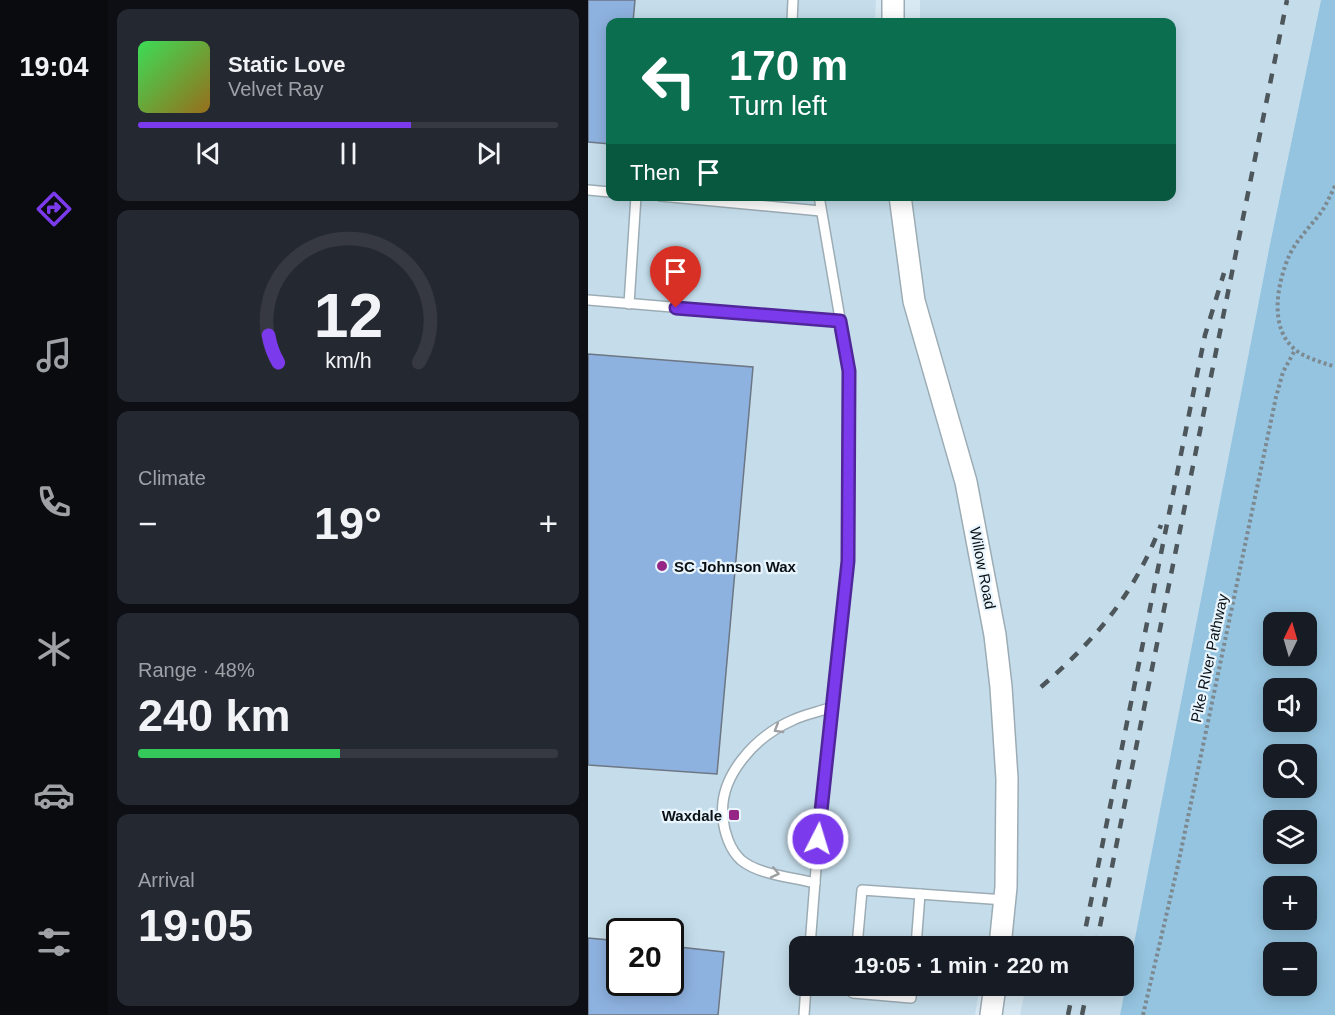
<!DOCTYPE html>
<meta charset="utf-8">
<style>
body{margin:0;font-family:Helvetica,sans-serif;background:#242831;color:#f1f3f6;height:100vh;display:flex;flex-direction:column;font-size:22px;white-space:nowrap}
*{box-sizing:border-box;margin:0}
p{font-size:20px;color:#9ea1a6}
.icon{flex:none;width:33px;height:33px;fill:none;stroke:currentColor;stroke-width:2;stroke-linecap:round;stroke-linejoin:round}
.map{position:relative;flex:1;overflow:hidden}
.drawer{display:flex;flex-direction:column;gap:9px;padding:9px;background:#0d0f14;width:480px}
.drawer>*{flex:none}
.hud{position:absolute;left:18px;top:18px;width:570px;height:183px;border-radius:12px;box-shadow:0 3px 15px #0003;background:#0b6e4f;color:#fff;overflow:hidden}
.needle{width:39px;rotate:5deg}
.buttons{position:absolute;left:675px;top:612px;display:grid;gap:12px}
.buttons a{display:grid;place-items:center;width:54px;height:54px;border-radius:12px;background:#171b24;box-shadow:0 3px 15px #0003;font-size:30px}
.speed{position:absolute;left:18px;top:918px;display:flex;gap:12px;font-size:30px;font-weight:700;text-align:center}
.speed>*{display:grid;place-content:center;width:78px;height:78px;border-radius:50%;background:#171b24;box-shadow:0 3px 15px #0003;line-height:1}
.speed .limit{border:3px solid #111;border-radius:9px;background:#fff;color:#111}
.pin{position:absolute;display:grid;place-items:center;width:51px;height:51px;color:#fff;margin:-62px -26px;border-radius:50% 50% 50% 0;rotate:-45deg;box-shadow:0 0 6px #0007}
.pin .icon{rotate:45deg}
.me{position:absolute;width:66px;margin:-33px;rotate:5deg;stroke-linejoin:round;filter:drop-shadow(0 0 4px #0008)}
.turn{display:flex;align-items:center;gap:21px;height:126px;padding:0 24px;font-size:27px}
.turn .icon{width:78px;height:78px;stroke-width:2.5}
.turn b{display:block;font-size:42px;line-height:51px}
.then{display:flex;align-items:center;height:57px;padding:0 24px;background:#0003;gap:12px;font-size:22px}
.big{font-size:45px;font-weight:700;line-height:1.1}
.drawer .tile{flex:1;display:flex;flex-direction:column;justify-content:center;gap:9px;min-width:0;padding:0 21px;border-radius:12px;background:#242831}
.drawer .dial{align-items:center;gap:0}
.dial svg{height:156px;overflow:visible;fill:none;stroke:#363941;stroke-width:7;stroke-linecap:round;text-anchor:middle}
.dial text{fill:#f1f3f6;stroke:none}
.song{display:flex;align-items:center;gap:18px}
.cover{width:72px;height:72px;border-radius:9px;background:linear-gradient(135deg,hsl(130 70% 55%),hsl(40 70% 35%))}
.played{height:6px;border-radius:3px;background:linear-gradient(90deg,#7c3aed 65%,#363941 65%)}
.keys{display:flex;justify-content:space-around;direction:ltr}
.heat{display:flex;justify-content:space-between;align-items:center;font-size:33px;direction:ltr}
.charge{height:9px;border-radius:4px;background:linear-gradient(90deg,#34c759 48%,#363941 0)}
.trip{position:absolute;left:201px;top:936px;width:345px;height:60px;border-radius:12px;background:#171b24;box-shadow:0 3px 15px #0003;font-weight:700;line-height:60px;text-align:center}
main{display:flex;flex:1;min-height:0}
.tabs{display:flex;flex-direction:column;width:108px;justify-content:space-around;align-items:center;background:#090b0e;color:#9ea1a6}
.tabs .icon{width:42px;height:42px}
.tabs .current{color:#7c3aed}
.tabs b{font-size:27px;color:#f1f3f6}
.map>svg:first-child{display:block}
.built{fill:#c5ddeb;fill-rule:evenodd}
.green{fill:#95c4e0;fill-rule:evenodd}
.building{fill:#8eb2e0;stroke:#6d7683;stroke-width:1.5}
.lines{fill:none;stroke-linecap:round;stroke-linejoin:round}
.service-casing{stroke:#9cacb5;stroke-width:12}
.tertiary-casing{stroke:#9cacb5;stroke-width:24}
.path{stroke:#7d8990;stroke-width:4;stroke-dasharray:3 3;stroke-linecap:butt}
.service{stroke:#fff;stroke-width:9}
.tertiary{stroke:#fff;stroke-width:21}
.rail{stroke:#4d565b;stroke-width:4.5;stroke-dasharray:10 10;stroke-linecap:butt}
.oneway{stroke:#9d9fa1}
.route-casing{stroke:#51269a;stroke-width:15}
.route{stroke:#7c3aed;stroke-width:10}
.poi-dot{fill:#962685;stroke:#e8f5fe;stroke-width:2}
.labels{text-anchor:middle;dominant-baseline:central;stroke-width:4.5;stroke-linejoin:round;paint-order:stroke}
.poi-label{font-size:15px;font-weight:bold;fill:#0a1013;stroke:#e8f5fe;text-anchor:start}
.street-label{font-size:15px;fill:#0a1013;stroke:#e8f5fe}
</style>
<main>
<nav class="tabs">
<b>19:04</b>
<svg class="icon current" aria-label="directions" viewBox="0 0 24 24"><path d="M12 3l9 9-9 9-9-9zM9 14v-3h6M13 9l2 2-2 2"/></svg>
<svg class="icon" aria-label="music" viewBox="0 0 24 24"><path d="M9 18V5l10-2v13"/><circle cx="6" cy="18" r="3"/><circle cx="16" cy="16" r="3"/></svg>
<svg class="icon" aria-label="phone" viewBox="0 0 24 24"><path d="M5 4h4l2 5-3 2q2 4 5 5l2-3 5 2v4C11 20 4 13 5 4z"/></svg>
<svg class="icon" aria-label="climate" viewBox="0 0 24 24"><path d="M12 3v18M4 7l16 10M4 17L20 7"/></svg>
<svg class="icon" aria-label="car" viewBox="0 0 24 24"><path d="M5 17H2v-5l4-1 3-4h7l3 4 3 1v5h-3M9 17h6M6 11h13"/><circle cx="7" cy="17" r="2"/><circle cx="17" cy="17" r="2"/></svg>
<svg class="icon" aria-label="filters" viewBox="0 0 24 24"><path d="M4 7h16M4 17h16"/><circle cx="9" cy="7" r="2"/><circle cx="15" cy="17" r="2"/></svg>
</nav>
<section class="drawer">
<div class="tile">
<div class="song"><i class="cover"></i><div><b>Static Love</b><p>Velvet Ray</p></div></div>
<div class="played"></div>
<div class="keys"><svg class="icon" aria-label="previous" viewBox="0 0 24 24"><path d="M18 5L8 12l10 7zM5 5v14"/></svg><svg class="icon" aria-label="pause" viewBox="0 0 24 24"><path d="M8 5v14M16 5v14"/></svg><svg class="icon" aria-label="next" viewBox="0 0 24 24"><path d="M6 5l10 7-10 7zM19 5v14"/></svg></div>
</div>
<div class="tile dial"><svg viewBox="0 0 100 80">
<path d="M14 69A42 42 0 1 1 86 69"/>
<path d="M14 69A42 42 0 0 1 9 55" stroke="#7c3aed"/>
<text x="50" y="56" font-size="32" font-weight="700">12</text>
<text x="50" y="72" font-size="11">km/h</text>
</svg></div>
<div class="tile"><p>Climate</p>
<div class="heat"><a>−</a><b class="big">19°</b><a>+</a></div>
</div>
<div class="tile"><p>Range · 48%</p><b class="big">240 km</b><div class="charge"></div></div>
<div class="tile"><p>Arrival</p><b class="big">19:05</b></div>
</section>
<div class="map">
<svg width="747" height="1015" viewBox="0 0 747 1015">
<rect width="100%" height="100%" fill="#d8e9f3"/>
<path class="built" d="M0 0H288L287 22H22V196H584V22H332V0H733L682 244 532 1015H432L438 986H536V946H212V986H392L387 1015H0ZM32 932H82V982H32Z"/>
<path class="green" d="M733 0H747V1015H532L682 244ZM686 622H718V656H686ZM718 688V722H686V688ZM718 754V788H686V754ZM686 820H718V854H686ZM686 886H718V920H686ZM718 952V986H686V952Z"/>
<g class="building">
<polygon points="0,0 47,0 45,22 22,22 22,144 0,142"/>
<polygon points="0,354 165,367 129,774 0,765"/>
<polygon points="0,938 32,941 32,982 82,982 82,946 136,952 130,1015 0,1015"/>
</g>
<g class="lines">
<defs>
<g id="service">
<polyline points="204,22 205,0"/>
<polyline points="0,190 22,192"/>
<polyline points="72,196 233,211"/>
<polyline points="0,300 252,321"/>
<polyline points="41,304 48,196"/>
<path d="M227 883C204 877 171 875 153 860 142 850 136 832 135 818 130 776 168 736 205 720 217 714 231 712 244 707"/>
<polyline points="222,946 232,817 260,561 261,371 231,196"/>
<polyline points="269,946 274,890 417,900"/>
<polyline points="328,946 332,894"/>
<polyline points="265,986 265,993 323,998 324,986"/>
<polyline points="216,1015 218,986"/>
</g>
<g id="tertiary">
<polyline points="305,22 305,0"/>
<polyline points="312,196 326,301 378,482 407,635 413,687 419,779 418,887 412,946"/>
<polyline points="403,1015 407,986"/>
</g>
</defs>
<use href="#service" class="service-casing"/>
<use href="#tertiary" class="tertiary-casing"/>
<g class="path">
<path d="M747 186C743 194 739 203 734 211 723 226 709 239 701 256 689 284 680 330 709 351 720 359 734 362 747 367"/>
<polyline points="555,1015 590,865 688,397 695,372 707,350"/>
</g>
<use href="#service" class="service"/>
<use href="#tertiary" class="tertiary"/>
<g class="rail">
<path d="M453 687C510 637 545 596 573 525"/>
<polyline points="494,946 617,335 636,273"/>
<polyline points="508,946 699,0"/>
<polyline points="480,1015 486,986"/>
<polyline points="494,1015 500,986"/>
</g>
</g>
<defs><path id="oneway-chevron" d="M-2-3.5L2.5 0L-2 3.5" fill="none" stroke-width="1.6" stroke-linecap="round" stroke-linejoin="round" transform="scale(1.5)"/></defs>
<g class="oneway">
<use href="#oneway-chevron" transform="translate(190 729) rotate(149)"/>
<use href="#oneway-chevron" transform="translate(187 873) rotate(13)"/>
</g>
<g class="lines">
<defs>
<polyline id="route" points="88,308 252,321 261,371 260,561 230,839"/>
</defs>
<use href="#route" class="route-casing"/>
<use href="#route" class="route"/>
</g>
<g class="poi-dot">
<circle cx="74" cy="566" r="6"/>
<rect x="140" y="809" width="12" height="12" rx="3"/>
</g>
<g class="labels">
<g class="poi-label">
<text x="86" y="566">SC Johnson Wax</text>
<text x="134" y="815" text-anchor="end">Waxdale</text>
</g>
<g class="street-label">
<text transform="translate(395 568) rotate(79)">Willow Road</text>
<text transform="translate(621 658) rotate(-78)">Pike RIver Pathway</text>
</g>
</g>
</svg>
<div class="buttons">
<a><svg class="needle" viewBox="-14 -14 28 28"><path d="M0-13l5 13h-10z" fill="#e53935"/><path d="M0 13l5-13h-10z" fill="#9ea1a6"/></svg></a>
<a><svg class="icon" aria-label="sound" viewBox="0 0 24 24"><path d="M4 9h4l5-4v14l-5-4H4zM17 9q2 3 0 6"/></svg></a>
<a><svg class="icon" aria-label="search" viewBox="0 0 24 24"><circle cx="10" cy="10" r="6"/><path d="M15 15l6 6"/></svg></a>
<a><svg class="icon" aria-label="layers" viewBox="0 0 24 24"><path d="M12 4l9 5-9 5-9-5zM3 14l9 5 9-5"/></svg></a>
<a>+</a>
<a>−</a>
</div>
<div class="speed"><div class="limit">20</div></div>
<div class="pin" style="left:88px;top:308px;background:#d93025"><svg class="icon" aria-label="arrive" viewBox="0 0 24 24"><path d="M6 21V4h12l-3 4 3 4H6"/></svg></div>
<svg class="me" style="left:230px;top:839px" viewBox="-20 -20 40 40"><circle r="17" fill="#7c3aed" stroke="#fff" stroke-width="3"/><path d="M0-11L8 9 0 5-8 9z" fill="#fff"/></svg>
<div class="trip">19:05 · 1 min · 220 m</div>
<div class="hud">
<div class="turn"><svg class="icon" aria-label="left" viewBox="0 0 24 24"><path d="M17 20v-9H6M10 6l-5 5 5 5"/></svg><div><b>170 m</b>Turn left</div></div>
<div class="then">Then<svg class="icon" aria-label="arrive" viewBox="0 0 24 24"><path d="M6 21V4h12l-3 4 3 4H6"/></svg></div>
</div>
</div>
</main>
